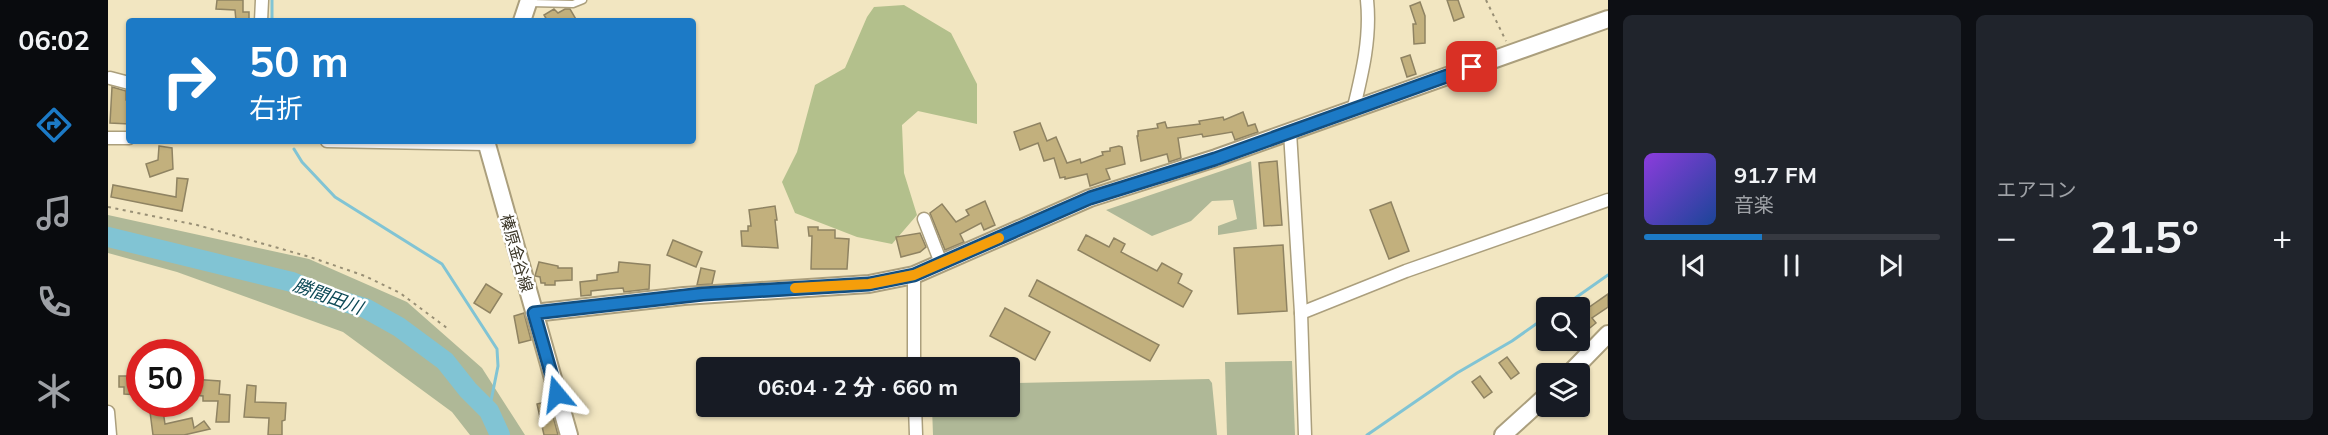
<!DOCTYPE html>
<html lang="ja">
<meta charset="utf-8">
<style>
body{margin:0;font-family:Mulish,"Noto Sans JP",sans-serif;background:#20242c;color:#f1f3f6;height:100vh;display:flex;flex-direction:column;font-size:22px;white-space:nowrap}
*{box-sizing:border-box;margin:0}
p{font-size:20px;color:#9ea1a6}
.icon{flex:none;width:33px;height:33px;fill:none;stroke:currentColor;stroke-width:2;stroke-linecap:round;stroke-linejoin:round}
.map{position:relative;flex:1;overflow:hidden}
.panel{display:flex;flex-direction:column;gap:15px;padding:15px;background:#0d0f14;width:720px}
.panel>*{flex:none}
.banner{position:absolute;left:18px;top:18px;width:570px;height:126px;border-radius:6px;box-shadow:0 2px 4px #0004;background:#1c7ac6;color:#fff;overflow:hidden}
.tools{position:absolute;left:1428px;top:297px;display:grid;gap:12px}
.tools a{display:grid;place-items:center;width:54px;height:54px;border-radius:6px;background:#171b24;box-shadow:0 2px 4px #0004;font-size:30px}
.speed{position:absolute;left:18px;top:339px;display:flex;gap:12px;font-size:30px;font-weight:700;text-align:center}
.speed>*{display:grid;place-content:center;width:78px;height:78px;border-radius:50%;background:#171b24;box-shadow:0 2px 4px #0004;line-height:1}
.speed .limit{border:9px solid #d22;background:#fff;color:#111}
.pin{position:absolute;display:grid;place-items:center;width:51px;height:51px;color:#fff;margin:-26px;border-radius:12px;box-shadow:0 3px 9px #0006}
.me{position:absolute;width:66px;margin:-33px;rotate:344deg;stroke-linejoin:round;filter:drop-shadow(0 0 4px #0008)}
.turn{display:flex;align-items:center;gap:21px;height:126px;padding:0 24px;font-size:27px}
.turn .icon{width:78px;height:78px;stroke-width:2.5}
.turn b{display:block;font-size:42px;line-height:51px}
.big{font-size:45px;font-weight:700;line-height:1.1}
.panel .tile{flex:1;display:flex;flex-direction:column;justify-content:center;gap:9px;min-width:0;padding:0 21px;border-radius:9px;background:#20242c}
.song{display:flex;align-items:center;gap:18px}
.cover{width:72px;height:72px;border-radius:9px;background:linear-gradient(135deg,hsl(270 70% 55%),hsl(220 70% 35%))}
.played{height:6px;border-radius:3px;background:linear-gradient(90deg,#1c7ac6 40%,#363941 40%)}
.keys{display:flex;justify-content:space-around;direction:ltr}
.heat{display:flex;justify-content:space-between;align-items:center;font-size:33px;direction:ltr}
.panel .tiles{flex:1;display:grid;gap:15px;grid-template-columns:repeat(2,1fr)}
.trip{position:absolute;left:588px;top:357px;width:324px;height:60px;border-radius:6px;background:#171b24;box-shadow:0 2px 4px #0004;font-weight:700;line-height:60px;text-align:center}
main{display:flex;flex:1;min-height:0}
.dock{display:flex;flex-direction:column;width:108px;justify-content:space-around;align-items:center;background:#090b0e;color:#9ea1a6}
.dock .icon{width:42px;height:42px}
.dock .current{color:#1c7ac6}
.dock b{font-size:27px;color:#f1f3f6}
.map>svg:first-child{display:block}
.green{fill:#afb897}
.forest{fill:#b3c08c}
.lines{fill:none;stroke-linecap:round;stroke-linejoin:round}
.stream{stroke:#81c4d4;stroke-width:3}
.river{stroke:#81c4d4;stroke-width:20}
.building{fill:#c2b07d;stroke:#8f8362;stroke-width:1.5}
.lane-casing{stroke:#ab9f7d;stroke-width:9}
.street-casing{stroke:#ab9f7d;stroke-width:15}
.secondary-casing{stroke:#ab9f7d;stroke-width:20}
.path{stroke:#988f75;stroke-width:2;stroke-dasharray:3 4.5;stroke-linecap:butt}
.lane{stroke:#fff;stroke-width:6}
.street{stroke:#fff;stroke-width:12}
.secondary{stroke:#fff;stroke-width:16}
.route-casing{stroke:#124f81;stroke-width:15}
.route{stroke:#1c7ac6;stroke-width:10}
.slow{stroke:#f59e0b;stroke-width:10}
.labels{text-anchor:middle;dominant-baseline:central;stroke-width:5;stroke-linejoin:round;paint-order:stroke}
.street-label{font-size:16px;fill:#3b3627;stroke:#fff}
.water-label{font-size:18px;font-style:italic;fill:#0d4956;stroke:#fff}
</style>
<main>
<nav class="dock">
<b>06:02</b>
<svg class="icon current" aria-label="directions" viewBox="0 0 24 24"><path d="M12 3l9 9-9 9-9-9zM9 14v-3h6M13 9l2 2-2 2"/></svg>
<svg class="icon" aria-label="music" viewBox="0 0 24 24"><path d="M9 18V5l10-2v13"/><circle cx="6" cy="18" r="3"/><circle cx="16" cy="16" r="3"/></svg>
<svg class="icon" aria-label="phone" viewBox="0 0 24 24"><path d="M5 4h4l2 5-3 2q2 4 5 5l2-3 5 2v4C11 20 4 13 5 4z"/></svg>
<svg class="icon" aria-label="climate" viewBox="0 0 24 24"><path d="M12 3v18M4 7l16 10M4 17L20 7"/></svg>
</nav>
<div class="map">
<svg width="1500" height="435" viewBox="0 0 1500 435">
<rect width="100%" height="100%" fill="#f2e6c1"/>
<g class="green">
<polygon points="1143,161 1149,229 1110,235 1110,226 1129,219 1125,200 1104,201 1083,221 1044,236 998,210"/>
<polygon points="0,215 201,259 299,302 374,368 417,435 362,435 344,412 235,332 69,272 0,253"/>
<polygon points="1184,361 1187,435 1119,435 1117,362"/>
<polygon points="1101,379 1104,383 1109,435 825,435 824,407 902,406 902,383"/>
</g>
<polygon class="forest" points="796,5 843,33 869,84 869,124 810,111 794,125 796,173 809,215 784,244 749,237 687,213 674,182 689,152 707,85 737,68 759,17 766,7"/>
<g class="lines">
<g class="stream">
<polyline points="164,21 164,0"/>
<polyline points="186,149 194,162 227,197 334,264 389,349 390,366 381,411"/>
<polyline points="1453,308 1500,275"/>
<polyline points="1259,435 1349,373 1404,341 1438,317"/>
</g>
<polyline class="river" points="0,237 184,282 223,298 257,308 291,327 337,361 360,390 381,411 392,435"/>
</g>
<g class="building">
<polygon points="109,0 135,0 135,12 141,12 141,21 128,21 127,10 108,9"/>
<polygon points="1339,0 1350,0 1356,17 1346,21"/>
<polygon points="1312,2 1317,16 1317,43 1306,44 1305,24 1308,24 1302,6"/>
<polygon points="446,9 450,13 457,9 462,9 469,21 438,21 439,20 436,15"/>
<polygon points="1302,55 1308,74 1299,77 1293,58"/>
<polygon points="4,87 18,91 18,100 21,100 21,124 2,123"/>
<polygon points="1135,112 1140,126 1147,124 1150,132 1127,140 1124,132 1095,137 1094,134 1070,138 1073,158 1061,162 1059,154 1033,161 1029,136 1030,136 1030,131 1050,128 1049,124 1057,122 1059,128 1092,124 1091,121 1115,117 1116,120"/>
<polygon points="932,123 939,141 948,137 959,163 972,159 973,163 995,155 994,152 1002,151 1002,148 1011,146 1014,147 1017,164 998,169 1002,179 982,186 979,174 957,179 957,177 952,178 946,158 936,161 930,143 912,150 906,132"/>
<polygon points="51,146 64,148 65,169 42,177 38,164 50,160"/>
<polygon points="1169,161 1174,225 1156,226 1151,163"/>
<polygon points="69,178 80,179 74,211 3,197 5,185 68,197"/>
<polygon points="877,201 887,225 876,230 873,223 852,234 856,242 837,250 822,213 834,204 848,222 861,215 858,210"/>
<polygon points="1283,202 1301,251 1281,259 1262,210"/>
<polygon points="667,206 669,220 667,220 670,248 634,246 633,231 640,231 640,226 643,226 641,210"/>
<polygon points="700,227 710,227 710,230 727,230 727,238 741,239 739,269 703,269 704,236 701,236"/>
<polygon points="812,233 818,247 812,252 793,257 788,237"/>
<polygon points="978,235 1001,247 1006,238 1017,244 1013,252 1049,271 1054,263 1074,274 1070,283 1084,291 1075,307 970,250"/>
<polygon points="565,240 594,252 588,267 559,255"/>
<polygon points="1175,245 1179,311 1130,314 1126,248"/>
<polygon points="431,262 450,266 450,268 464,268 464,280 447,281 447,285 437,285 437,283 433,283 432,277 427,276"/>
<polygon points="511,262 542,265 541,289 516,292 515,288 501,289 483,291 483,295 473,296 472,282 489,280 489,275 510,272"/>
<polygon points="593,268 607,271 604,284 589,285"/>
<polygon points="929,280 1051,345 1042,361 921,296"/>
<polygon points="378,284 394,294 382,313 366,303"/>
<polygon points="1500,294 1500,307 1484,318 1488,323 1472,336 1472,303 1477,310"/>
<polygon points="897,308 942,332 927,360 882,336"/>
<polygon points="416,313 423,340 411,343 406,316"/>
<polygon points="1399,357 1411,373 1403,379 1391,363"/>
<polygon points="11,376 32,376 32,395 16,394 16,387 11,387"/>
<polygon points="1372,376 1384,392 1376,398 1364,382"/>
<polygon points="83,379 112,381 111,394 122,395 121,422 108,422 110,401 95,401 95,396 85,395 86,388 83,388"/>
<polygon points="139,385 148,386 147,402 178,403 177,420 174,421 174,435 160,435 161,418 136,417"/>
<polygon points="441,401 450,435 436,435 429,404"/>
<polygon points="41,404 54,404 57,424 84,418 86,428 96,421 102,429 76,435 45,435"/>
</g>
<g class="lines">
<defs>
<polyline id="lane" points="423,3 465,4 475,0"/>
<g id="street">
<polyline points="153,21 154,0"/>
<polyline points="2,78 21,83"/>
<path d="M1245 111C1254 74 1263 38 1259 0"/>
<polyline points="1182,132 1193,313 1197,435"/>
<polyline points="0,138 21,138"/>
<polyline points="219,141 378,144"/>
<polyline points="816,219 833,263"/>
<polyline points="1193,313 1298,271 1500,200"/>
<polyline points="806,368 806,275"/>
<polyline points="807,406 808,435"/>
<polyline points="0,412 2,435"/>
</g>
<g id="secondary">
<polyline points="414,21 421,0"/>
<polyline points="378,141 461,435"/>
<polyline points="426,313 576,296 761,284 806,275 982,198 1108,158 1500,19"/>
<polyline points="1461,374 1500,334"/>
<polyline points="1395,435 1438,396"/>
</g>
</defs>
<use href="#lane" class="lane-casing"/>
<use href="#street" class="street-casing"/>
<use href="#secondary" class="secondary-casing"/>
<g class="path">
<polyline points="1378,0 1398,41"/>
<polyline points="0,207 89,225 202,257 257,276 292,293 339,328"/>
</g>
<use href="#lane" class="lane"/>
<use href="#street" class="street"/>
<use href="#secondary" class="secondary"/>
</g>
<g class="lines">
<defs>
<polyline id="route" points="449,394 426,313 595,294 761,284 806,275 982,198 1107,159 1364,67"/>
</defs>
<use href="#route" class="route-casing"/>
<use href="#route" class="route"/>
<polyline class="slow" points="687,288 761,284 806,275 891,238"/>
</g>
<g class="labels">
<g class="street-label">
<text transform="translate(409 253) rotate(74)">榛原金谷線</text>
</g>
<g class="water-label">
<text transform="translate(220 296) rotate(20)">勝間田川</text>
</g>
</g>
</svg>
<div class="tools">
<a><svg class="icon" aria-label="search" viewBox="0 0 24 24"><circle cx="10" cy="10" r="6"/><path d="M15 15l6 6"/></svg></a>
<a><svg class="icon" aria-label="layers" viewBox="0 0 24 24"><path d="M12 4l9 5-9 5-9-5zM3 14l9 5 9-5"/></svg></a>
</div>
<div class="speed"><div class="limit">50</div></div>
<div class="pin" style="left:1364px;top:67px;background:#d93025"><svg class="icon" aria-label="arrive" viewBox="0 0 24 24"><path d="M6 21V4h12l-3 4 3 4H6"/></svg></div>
<svg class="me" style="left:449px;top:394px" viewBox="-20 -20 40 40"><path d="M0-17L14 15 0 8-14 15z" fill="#1c7ac6" stroke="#fff" stroke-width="4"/></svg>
<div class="trip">06:04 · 2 分 · 660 m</div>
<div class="banner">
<div class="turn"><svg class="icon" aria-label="right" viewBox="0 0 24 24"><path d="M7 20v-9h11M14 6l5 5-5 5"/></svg><div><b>50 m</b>右折</div></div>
</div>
</div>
<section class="panel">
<div class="tiles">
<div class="tile">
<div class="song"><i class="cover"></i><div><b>91.7 FM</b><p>音楽</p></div></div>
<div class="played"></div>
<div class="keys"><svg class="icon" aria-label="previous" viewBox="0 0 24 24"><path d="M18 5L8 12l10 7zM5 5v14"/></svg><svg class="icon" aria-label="pause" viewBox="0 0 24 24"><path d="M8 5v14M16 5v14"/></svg><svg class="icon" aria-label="next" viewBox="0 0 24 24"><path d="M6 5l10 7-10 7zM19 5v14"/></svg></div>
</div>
<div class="tile"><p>エアコン</p>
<div class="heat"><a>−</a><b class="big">21.5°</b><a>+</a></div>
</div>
</div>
</section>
</main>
